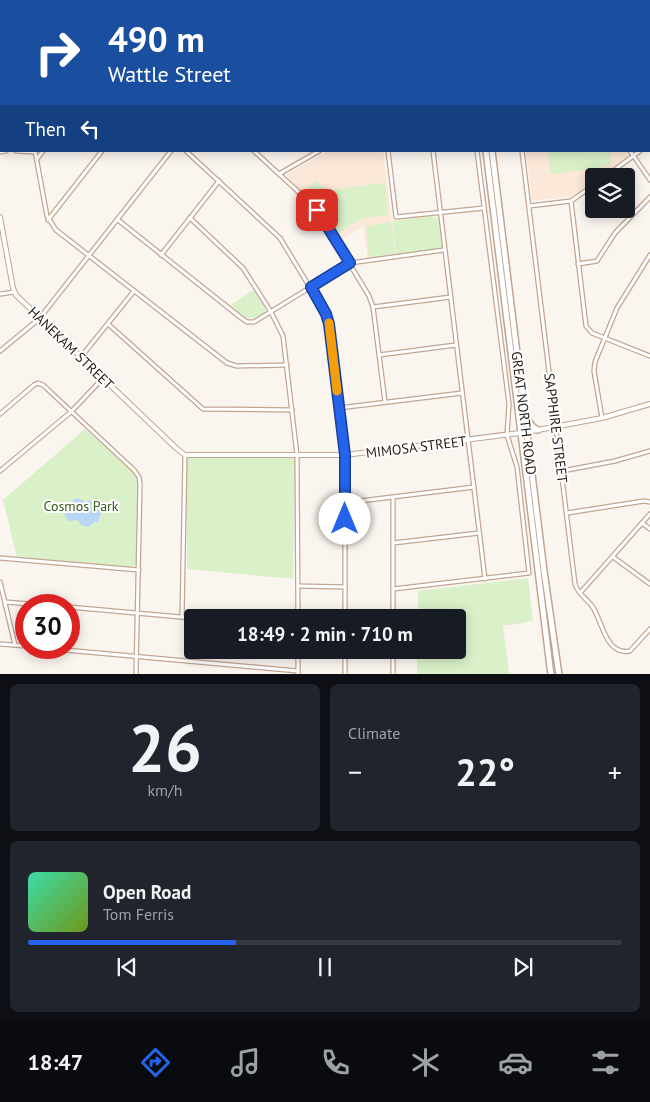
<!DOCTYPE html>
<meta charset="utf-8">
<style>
body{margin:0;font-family:"PT Sans",sans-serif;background:#20242c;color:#f1f3f6;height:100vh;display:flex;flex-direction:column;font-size:19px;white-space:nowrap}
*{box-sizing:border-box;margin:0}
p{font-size:16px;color:#9ea1a6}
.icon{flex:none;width:28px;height:28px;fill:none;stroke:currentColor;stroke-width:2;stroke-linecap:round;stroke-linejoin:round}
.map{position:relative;height:674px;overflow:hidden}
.drawer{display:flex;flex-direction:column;gap:10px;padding:10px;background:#0d0f14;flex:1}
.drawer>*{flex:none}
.top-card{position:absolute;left:0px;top:0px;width:650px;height:152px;box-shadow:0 2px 12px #0003;background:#1a4fa0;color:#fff;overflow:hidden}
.tools{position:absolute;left:585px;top:168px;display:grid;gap:10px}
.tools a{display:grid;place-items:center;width:50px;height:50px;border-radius:5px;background:#171b24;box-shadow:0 2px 12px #0003;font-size:25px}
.speed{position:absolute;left:15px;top:594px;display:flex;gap:10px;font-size:25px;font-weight:700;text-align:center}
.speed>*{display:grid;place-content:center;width:65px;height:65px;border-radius:50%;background:#171b24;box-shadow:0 2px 12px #0003;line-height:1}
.speed .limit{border:8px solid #d22;background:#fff;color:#111}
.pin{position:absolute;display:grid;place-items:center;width:42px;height:42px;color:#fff;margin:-21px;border-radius:10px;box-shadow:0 2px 8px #0006}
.me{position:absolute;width:55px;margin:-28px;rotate:0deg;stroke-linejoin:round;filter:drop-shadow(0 0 4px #0008)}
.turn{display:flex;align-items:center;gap:18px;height:105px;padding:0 25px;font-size:22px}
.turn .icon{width:65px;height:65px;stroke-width:2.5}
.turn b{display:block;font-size:35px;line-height:42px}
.then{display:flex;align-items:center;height:48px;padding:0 25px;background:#0003;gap:10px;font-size:19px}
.big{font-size:38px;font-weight:700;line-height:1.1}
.drawer .card{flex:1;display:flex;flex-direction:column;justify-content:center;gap:8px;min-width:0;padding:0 18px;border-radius:8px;background:#20242c}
.drawer .dial{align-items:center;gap:0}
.dial b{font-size:65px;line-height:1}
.song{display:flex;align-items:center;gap:15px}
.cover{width:60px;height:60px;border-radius:8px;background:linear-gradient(135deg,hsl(160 70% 55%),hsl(80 70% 35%))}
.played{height:5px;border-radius:2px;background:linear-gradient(90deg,#2563eb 35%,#363941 35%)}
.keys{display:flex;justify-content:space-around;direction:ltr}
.heat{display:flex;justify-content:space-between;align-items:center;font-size:28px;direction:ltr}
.drawer .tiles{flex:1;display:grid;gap:10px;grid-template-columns:1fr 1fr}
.card:last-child{grid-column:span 2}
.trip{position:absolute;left:184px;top:609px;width:282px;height:50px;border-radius:5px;background:#171b24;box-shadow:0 2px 12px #0003;font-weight:700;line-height:50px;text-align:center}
.tabs{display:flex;height:80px;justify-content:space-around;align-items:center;background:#090b0e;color:#9ea1a6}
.tabs .icon{width:35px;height:35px}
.tabs .selected{color:#2563eb}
.tabs b{font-size:22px;color:#f1f3f6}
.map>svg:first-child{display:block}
.education{fill:#fce8d8}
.green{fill:#d9f0c9}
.water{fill:#b9d6f6}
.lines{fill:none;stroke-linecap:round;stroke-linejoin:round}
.minor-casing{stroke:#c2a590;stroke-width:5.5}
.tertiary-casing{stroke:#c2a590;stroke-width:6}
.primary-casing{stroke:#c2a590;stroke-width:8}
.minor{stroke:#fff;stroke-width:3}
.tertiary{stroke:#fff;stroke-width:4}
.primary{stroke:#fff;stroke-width:5}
.route-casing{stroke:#184099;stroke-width:12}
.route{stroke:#2563eb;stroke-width:9}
.slow{stroke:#f59e0b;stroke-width:9}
.labels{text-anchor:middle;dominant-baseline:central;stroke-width:4;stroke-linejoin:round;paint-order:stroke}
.street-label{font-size:14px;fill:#251a12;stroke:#fff}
.park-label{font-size:14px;fill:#365718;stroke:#fff}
</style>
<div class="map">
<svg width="650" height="675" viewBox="0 0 650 675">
<rect width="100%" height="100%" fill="#fbf5f0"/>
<g class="education">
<polygon points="329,151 383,151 396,255 368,258 363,227 338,241 318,206 287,177 287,174"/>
<polygon points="526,151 627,151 628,155 600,176 594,176 594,181 572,196 532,201"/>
</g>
<g class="green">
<polygon points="548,151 610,151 610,166 554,174 550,172"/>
<polygon points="316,181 328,192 317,204 304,193"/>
<polygon points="385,183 388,215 360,219 337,234 318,205 329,192 335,189"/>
<polygon points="430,216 438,218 442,246 441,249 396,255 392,221"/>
<polygon points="391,222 395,254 369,257 366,226"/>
<path d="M253 290 265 309V313C245 323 247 319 231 305Z"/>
<polygon points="85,429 133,472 138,481 137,564 128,567 17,557 3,500"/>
<polygon points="292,457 294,459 295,465 293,579 187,569 186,463 189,458"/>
<polygon points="528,578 533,621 503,626 509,674 417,674 417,650 458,650 458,618 418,617 418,591"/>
</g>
<polygon class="water" points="78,498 85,502 90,500 94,506 97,507 101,513 98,522 94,522 88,527 81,525 78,520 69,521 64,515 71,509 73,500"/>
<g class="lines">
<defs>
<g id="minor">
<polyline points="16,0 17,1"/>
<polyline points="73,0 74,1"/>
<polyline points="126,0 127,1"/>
<polyline points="254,0 254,1"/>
<polyline points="414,0 414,1"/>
<polyline points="459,0 459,1"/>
<polyline points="503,0 503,1"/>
<polyline points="577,0 578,1"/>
<polyline points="626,0 627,1"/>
<polyline points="7,1 9,0"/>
<polyline points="81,1 83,0"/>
<polyline points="238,1 243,0"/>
<polyline points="332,1 342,0"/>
<polyline points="597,1 599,0"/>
<polyline points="1,7 1,14"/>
<polyline points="649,9 650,8"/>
<polyline points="649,31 650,33"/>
<polyline points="649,96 650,96"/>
<polyline points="649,103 650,105"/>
<polyline points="649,145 650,144"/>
<polyline points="16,151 35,152"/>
<polyline points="35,151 47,216 56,230 227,363 237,366 287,365"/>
<polyline points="186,151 280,238 326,314 329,324 345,455 345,618"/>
<polyline points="254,151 316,208 369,296 373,307 385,402"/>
<polyline points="388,151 396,217 484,208"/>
<polyline points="433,151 485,579"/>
<path d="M522 151 575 584C578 594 586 598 592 606 602 619 605 656 630 651L650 629"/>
<polyline points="630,151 650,180"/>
<polyline points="0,152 6,151"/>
<polyline points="37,159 43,151"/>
<polyline points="279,174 319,151"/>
<polyline points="606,176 640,151"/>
<polyline points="571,201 586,326 592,333 650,356"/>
<polyline points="529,206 571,201 594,185"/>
<polyline points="190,218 243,268 271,312 283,336 297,455 298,618"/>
<polyline points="48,220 102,151"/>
<polyline points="118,220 240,317 247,322 254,322 350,263 444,250"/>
<polyline points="161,255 219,181"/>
<polyline points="578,264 597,261 615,233 650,197"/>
<polyline points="0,294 14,292"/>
<polyline points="373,307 451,297"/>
<polyline points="108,324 203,409 292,410"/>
<polyline points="0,351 39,319 171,151"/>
<polyline points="379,355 456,345"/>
<polyline points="81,357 134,291"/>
<polyline points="339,408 462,393"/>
<polyline points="0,414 34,385 38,383 43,385 134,470 139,477 140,484 136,675"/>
<polyline points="602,418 594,371 595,362 617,308 650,255"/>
<polyline points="0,471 72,411 103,378"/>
<polyline points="562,471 615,461 650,451"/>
<polyline points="393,497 393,618"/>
<polyline points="344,503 474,487"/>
<polyline points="567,513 644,501 650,502"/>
<polyline points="642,523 650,529"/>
<polyline points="393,543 479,533"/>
<polyline points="613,557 650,584"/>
<polyline points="0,558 139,570"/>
<polyline points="0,582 15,645"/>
<polyline points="298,586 345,587"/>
<polyline points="393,589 529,573 517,467 507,435 509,404 477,151"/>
<polyline points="580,593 650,514"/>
<polyline points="5,602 44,605"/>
<polyline points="69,607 192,618"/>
<polyline points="182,617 185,455"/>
<polyline points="0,644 26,646"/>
<polyline points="43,648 298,671"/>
<polyline points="298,650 298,675"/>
<polyline points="345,650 345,675"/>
<polyline points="393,650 393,675"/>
</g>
<polyline id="tertiary" points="0,217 13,288 16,295 176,448 185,455 345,455 527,432 602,418 650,404"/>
<g id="primary">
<polyline points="467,0 468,1"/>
<polyline points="474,0 474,1"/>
<polyline points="486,151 551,675"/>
<polyline points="492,151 544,571 559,675"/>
<polyline points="527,419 533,427 538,430"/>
</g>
</defs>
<use href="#minor" class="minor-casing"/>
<use href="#tertiary" class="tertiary-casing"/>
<use href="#primary" class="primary-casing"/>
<use href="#minor" class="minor"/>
<use href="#tertiary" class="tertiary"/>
<use href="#primary" class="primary"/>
</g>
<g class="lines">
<defs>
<polyline id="route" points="317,210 350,263 311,287 326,314 329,324 345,455 345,519"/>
</defs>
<use href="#route" class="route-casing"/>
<use href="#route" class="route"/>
<polyline class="slow" points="329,323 337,391"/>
</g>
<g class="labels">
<g class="street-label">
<text transform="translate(71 348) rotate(44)">HANEKAM STREET</text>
<text transform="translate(524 413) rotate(83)">GREAT NORTH ROAD</text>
<text transform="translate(556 428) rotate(83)">SAPPHIRE STREET</text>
<text transform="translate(416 447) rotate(-7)">MIMOSA STREET</text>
</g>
<g class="park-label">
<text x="81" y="506">Cosmos Park</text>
</g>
</g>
</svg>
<div class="tools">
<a><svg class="icon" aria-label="layers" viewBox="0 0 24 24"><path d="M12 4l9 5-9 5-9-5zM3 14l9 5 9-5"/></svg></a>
</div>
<div class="speed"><div class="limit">30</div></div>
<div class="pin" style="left:317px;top:210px;background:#d93025"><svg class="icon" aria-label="arrive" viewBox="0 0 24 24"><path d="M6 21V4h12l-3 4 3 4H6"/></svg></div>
<svg class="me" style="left:345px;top:519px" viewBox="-20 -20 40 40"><circle r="19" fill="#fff"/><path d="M0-13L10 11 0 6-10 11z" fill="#2563eb"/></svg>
<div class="trip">18:49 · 2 min · 710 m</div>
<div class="top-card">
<div class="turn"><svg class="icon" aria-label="right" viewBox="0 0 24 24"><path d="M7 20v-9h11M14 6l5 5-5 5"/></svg><div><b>490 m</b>Wattle Street</div></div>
<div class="then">Then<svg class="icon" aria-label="left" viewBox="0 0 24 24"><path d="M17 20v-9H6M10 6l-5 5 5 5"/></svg></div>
</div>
</div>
<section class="drawer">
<div class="tiles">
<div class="card dial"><b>26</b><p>km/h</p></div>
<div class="card"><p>Climate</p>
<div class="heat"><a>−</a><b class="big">22°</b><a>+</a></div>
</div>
<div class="card">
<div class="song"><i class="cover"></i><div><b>Open Road</b><p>Tom Ferris</p></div></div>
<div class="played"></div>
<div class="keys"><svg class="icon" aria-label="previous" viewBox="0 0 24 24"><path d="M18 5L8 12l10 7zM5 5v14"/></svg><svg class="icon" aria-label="pause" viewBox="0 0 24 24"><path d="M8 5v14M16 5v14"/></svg><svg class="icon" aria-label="next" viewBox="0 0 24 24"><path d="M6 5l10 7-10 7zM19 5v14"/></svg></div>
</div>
</div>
</section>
<nav class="tabs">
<b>18:47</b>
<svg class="icon selected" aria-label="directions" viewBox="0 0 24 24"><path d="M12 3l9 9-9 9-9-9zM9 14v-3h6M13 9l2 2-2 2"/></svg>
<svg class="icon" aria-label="music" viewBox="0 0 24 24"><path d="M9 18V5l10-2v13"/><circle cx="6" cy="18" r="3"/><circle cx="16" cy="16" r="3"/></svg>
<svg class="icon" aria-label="phone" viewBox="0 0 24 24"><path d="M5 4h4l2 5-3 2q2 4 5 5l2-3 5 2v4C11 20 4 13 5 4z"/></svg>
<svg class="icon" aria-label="climate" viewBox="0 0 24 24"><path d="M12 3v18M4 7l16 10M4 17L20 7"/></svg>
<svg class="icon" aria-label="car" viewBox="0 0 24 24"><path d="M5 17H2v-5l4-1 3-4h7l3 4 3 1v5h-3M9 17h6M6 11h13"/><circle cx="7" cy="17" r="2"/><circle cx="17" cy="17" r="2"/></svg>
<svg class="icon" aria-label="filters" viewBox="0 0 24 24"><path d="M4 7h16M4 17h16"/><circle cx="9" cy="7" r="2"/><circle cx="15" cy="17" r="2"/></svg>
</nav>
